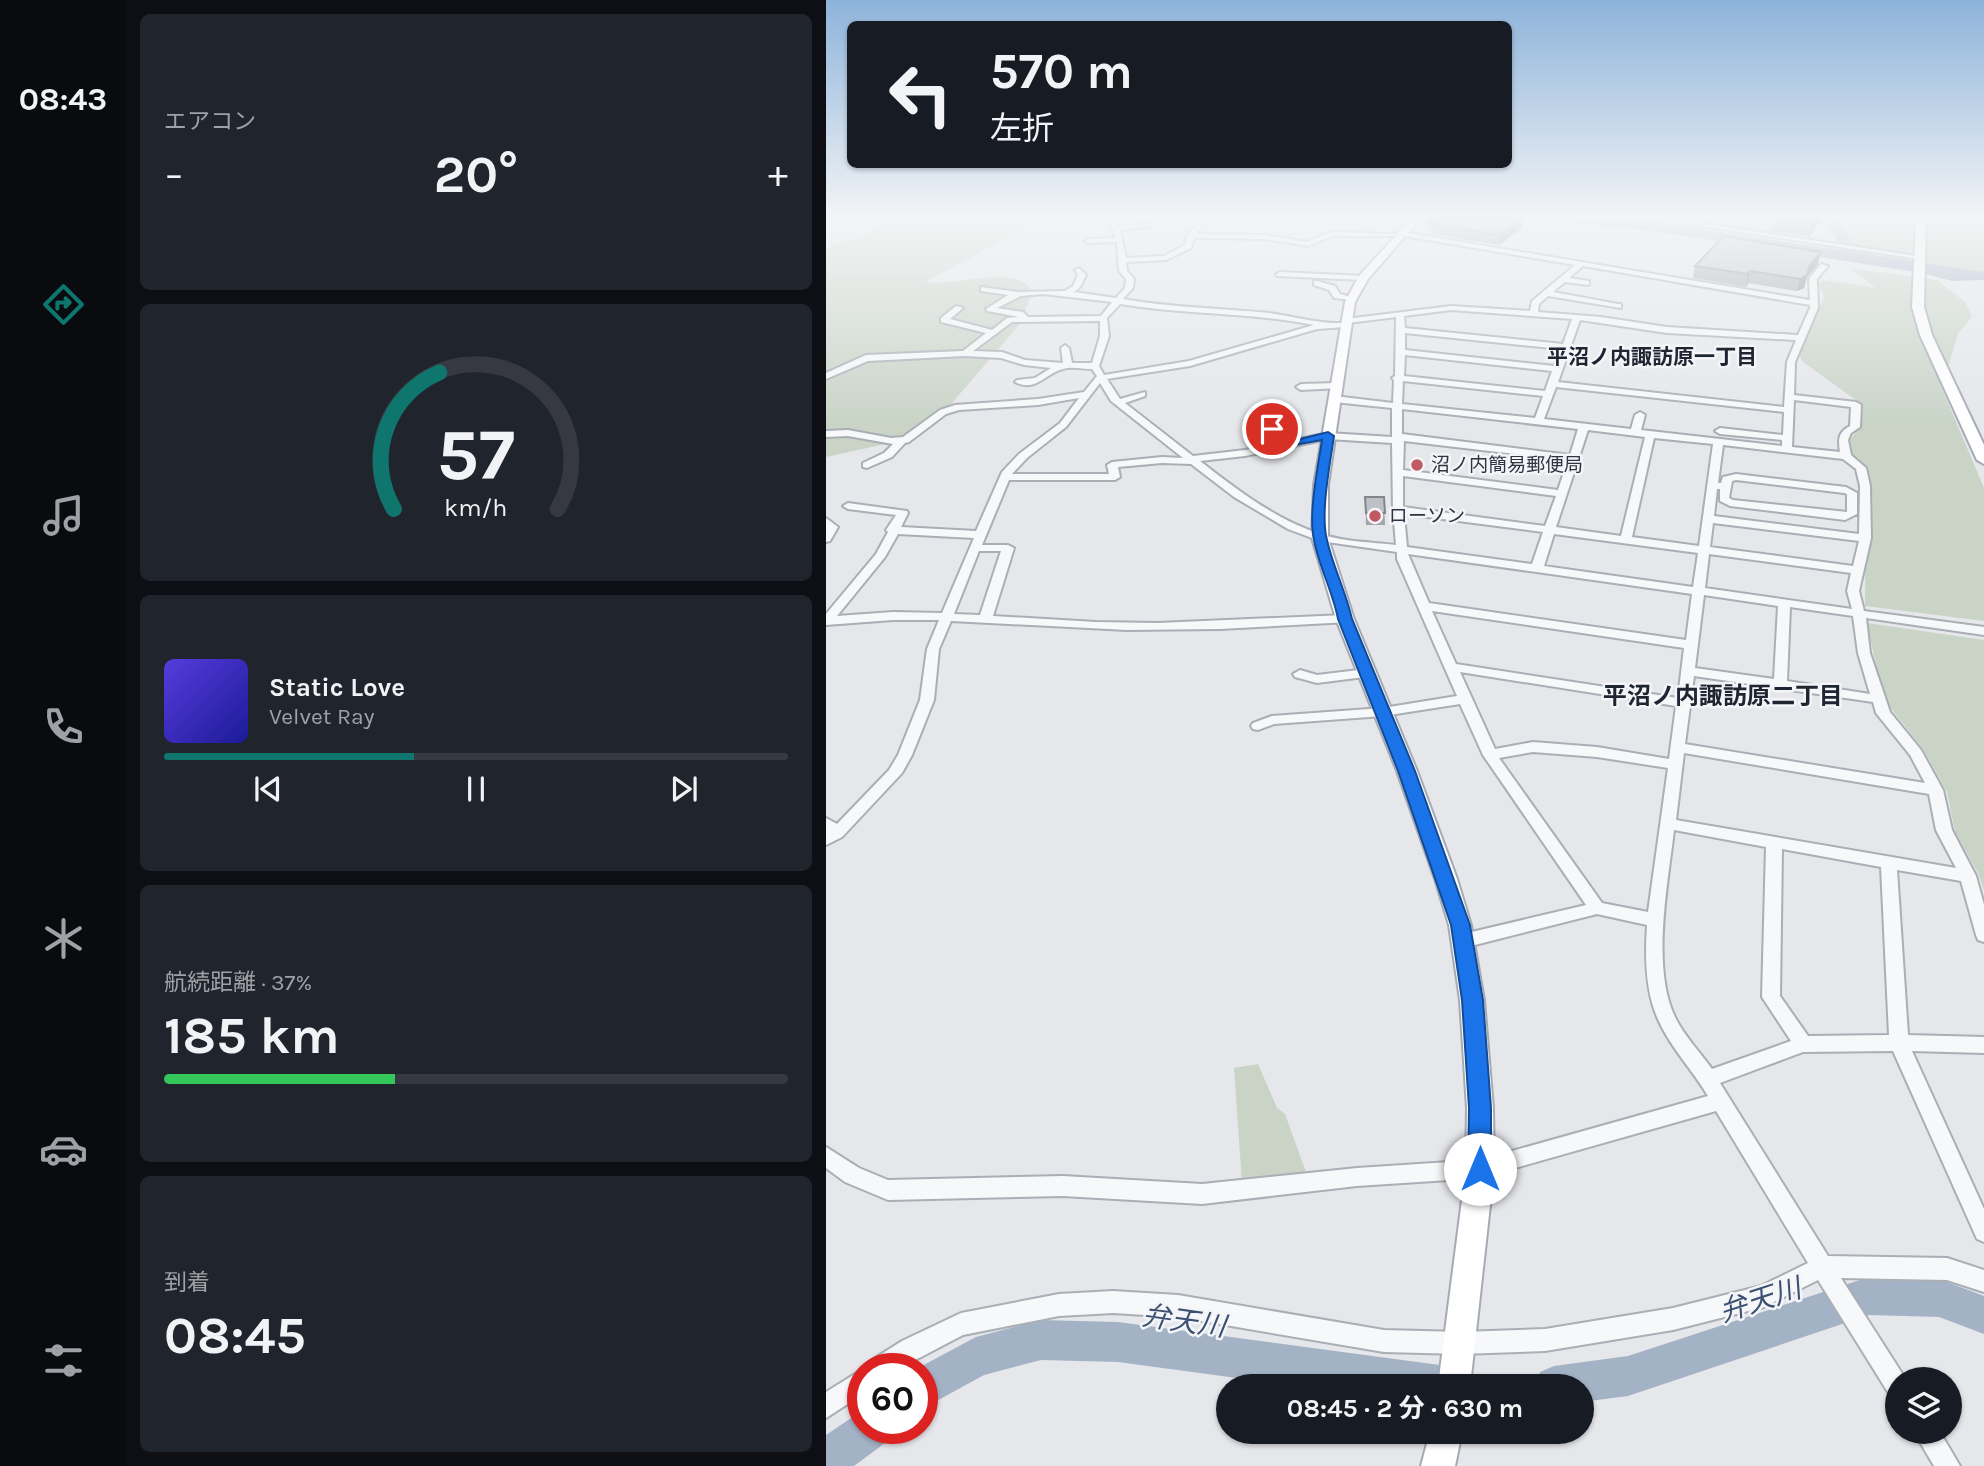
<!DOCTYPE html>
<html lang="ja">
<meta charset="utf-8">
<style>
body{margin:0;font-family:Karla,"Noto Sans JP",sans-serif;background:#20242c;color:#f1f3f6;height:100vh;display:flex;flex-direction:column;font-size:26px;white-space:nowrap}
*{box-sizing:border-box;margin:0}
p{font-size:23px;color:#9ea1a6}
.icon{flex:none;width:38px;height:38px;fill:none;stroke:currentColor;stroke-width:2;stroke-linecap:round;stroke-linejoin:round}
.map{position:relative;flex:1;overflow:hidden}
.details{display:flex;flex-direction:column;gap:14px;padding:14px;background:#0d0f14;width:700px}
.details>*{flex:none}
.top-card{position:absolute;left:21px;top:21px;width:665px;height:147px;border-radius:10px;box-shadow:0 2px 5px #0004;background:#171b24;color:#f1f3f6;overflow:hidden}
.tools{position:absolute;left:1059px;top:1367px;display:grid;gap:14px}
.tools a{display:grid;place-items:center;width:77px;height:77px;border-radius:50%;background:#171b24;box-shadow:0 2px 5px #0004;font-size:35px}
.speed{position:absolute;left:21px;top:1353px;display:flex;gap:14px;font-size:35px;font-weight:700;text-align:center}
.speed>*{display:grid;place-content:center;width:91px;height:91px;border-radius:50%;background:#171b24;box-shadow:0 2px 5px #0004;line-height:1}
.speed .limit{border:10px solid #d22;background:#fff;color:#111}
.pin{position:absolute;display:grid;place-items:center;width:60px;height:60px;color:#fff;margin:-30px;border:4px solid #fff;border-radius:50%;box-shadow:0 2px 7px #0007}
.me{position:absolute;width:77px;margin:-38px;rotate:0deg;stroke-linejoin:round;filter:drop-shadow(0 0 5px #0008)}
.turn{display:flex;align-items:center;gap:24px;height:147px;padding:0 28px;font-size:32px}
.turn .icon{width:91px;height:91px;stroke-width:2.5}
.turn b{display:block;font-size:49px;line-height:60px}
.big{font-size:52px;font-weight:700;line-height:1.1}
.details .card{flex:1;display:flex;flex-direction:column;justify-content:center;gap:10px;min-width:0;padding:0 24px;border-radius:10px;background:#20242c}
.details .dial{align-items:center;gap:0}
.dial svg{height:182px;overflow:visible;fill:none;stroke:#363941;stroke-width:7;stroke-linecap:round;text-anchor:middle}
.dial text{fill:#f1f3f6;stroke:none}
.song{display:flex;align-items:center;gap:21px}
.cover{width:84px;height:84px;border-radius:10px;background:linear-gradient(135deg,hsl(250 70% 55%),hsl(240 70% 35%))}
.played{height:7px;border-radius:4px;background:linear-gradient(90deg,#0f766e 40%,#363941 40%)}
.keys{display:flex;justify-content:space-around;direction:ltr}
.heat{display:flex;justify-content:space-between;align-items:center;font-size:38px;direction:ltr}
.charge{height:10px;border-radius:5px;background:linear-gradient(90deg,#34c759 37%,#363941 0)}
.trip{position:absolute;left:390px;top:1374px;width:378px;height:70px;border-radius:35px;background:#171b24;box-shadow:0 2px 5px #0004;font-weight:700;line-height:70px;text-align:center}
main{display:flex;flex:1;min-height:0}
.menu{display:flex;flex-direction:column;width:126px;justify-content:space-around;align-items:center;background:#090b0e;color:#9ea1a6}
.menu .icon{width:49px;height:49px}
.menu .current{color:#0f766e}
.menu b{font-size:32px;color:#f1f3f6}
.map>svg:first-child{display:block}
.green{fill:#c9d4c7}
.water{fill:#a4b2c6}
.lines{fill:none;stroke-linecap:round;stroke-linejoin:round}
.river{fill:#a4b2c6;fill-rule:evenodd}
.minor-casing{stroke:#aaaeb5;stroke-width:4}
.major-casing{stroke:#a5aab5;stroke-width:4}
.minor{fill:#f7f8f9;fill-rule:evenodd}
.major{fill:#fff;fill-rule:evenodd}
.wall{fill:#a2a5ab}
.shaded-wall{fill:#84868b}
.building{fill:#bcc0c7;stroke:#84868b;stroke-width:2}
.route{fill:#1a73e8;stroke:#114b97;stroke-width:2}
.poi-dot{fill:#c05962;stroke:#f4f5f8;stroke-width:2.5}
.labels{text-anchor:middle;dominant-baseline:central;stroke-width:5;stroke-linejoin:round;paint-order:stroke}
.far-poi-label{font-size:19px;fill:#2e3441;stroke:#f4f5f8;text-anchor:start}
.far-neighbourhood-label{font-size:21px;font-weight:bold;fill:#202532;stroke:#f4f5f8}
.neighbourhood-label{font-size:24px;font-weight:bold;fill:#202532;stroke:#f4f5f8}
.near-water-label{font-size:28px;font-style:italic;fill:#3c5171;stroke:#f4f5f8}
</style>
<main>
<nav class="menu">
<b>08:43</b>
<svg class="icon current" aria-label="directions" viewBox="0 0 24 24"><path d="M12 3l9 9-9 9-9-9zM9 14v-3h6M13 9l2 2-2 2"/></svg>
<svg class="icon" aria-label="music" viewBox="0 0 24 24"><path d="M9 18V5l10-2v13"/><circle cx="6" cy="18" r="3"/><circle cx="16" cy="16" r="3"/></svg>
<svg class="icon" aria-label="phone" viewBox="0 0 24 24"><path d="M5 4h4l2 5-3 2q2 4 5 5l2-3 5 2v4C11 20 4 13 5 4z"/></svg>
<svg class="icon" aria-label="climate" viewBox="0 0 24 24"><path d="M12 3v18M4 7l16 10M4 17L20 7"/></svg>
<svg class="icon" aria-label="car" viewBox="0 0 24 24"><path d="M5 17H2v-5l4-1 3-4h7l3 4 3 1v5h-3M9 17h6M6 11h13"/><circle cx="7" cy="17" r="2"/><circle cx="17" cy="17" r="2"/></svg>
<svg class="icon" aria-label="filters" viewBox="0 0 24 24"><path d="M4 7h16M4 17h16"/><circle cx="9" cy="7" r="2"/><circle cx="15" cy="17" r="2"/></svg>
</nav>
<section class="details">
<div class="card"><p>エアコン</p>
<div class="heat"><a>−</a><b class="big">20°</b><a>+</a></div>
</div>
<div class="card dial"><svg viewBox="0 0 100 80">
<path d="M14 69A42 42 0 1 1 86 69"/>
<path d="M14 69A42 42 0 0 1 34 9" stroke="#0f766e"/>
<text x="50" y="56" font-size="32" font-weight="700">57</text>
<text x="50" y="72" font-size="11">km/h</text>
</svg></div>
<div class="card">
<div class="song"><i class="cover"></i><div><b>Static Love</b><p>Velvet Ray</p></div></div>
<div class="played"></div>
<div class="keys"><svg class="icon" aria-label="previous" viewBox="0 0 24 24"><path d="M18 5L8 12l10 7zM5 5v14"/></svg><svg class="icon" aria-label="pause" viewBox="0 0 24 24"><path d="M8 5v14M16 5v14"/></svg><svg class="icon" aria-label="next" viewBox="0 0 24 24"><path d="M6 5l10 7-10 7zM19 5v14"/></svg></div>
</div>
<div class="card"><p>航続距離 · 37%</p><b class="big">185 km</b><div class="charge"></div></div>
<div class="card"><p>到着</p><b class="big">08:45</b></div>
</section>
<div class="map">
<svg width="1158" height="1466" viewBox="0 0 1158 1466">
<rect width="100%" height="100%" fill="#e5e7eb"/>
<g class="green">
<path d="M71 218H208L174 242 100 281C122 289 195 261 206 293L193 325 126 403 92 429 64 443 0 457V248L27 239Z"/>
<polygon points="1003,218 1158,218 1158,272 1018,254 1004,229"/>
<polygon points="1024,268 1111,280 1139,302 1146,317 1132,333 1123,364 1114,384 1158,488 1158,621 1039,606 1040,468 1027,456 1024,440 1034,427 1034,403 977,362 973,355 998,297 993,284 997,280 1050,288"/>
<polygon points="1041,623 1158,640 1158,890 1152,873 1129,832 1121,792 1097,749 1057,698"/>
<polygon points="432,1064 451,1108 459,1114 481,1175 416,1183 408,1068"/>
</g>
<polygon class="water" points="699,218 799,218 829,222 1158,272 1158,280 1126,281 1096,273 833,232"/>
<g class="lines">
<g class="river">
<polygon points="1003,218 1015,218 1015,226 1028,247 1026,250 1018,250 1003,226"/>
<polygon points="1043,1277 1113,1279 1158,1296 1158,1334 1113,1317 1043,1315 802,1396 756,1402 756,1386 708,1386 714,1372 728,1366 802,1356"/>
<polygon points="215,1320 292,1322 621,1366 635,1372 641,1386 471,1386 292,1362 215,1360 158,1375 96,1409 96,1368 92,1368 150,1337"/>
<polygon points="37,1410 37,1428 65,1428 59,1443 28,1466 0,1466 0,1435"/>
</g>
<defs>
<g id="minor">
<path d="M281 218H288L292 226 322 224 325 226 294 230 300 258 338 256 359 245 361 236 376 218H383L370 234 439 235 481 242 505 232 573 234 576 232 984 300 983 279 995 264 1002 266 991 279 992 308 969 362 968 395 1030 402 1035 405 1034 427 1025 433 1022 440 1025 455 1040 468 1044 486 1045 538 1033 591 1038 611 1158 627V635L1040 618 1044 653 1064 712 1095 750 1117 790 1126 830 1150 876 1158 905V942L1152 940 1150 935 1135 881 1071 870 1082 1035 1158 1037V1053L1086 1051 1158 1209V1242L1151 1239 1067 1051 977 1052 894 1083 1002 1256 1121 1258 1158 1270V1292L1121 1280 1015 1278 1079 1378 1071 1379V1398L1063 1394 992 1280 938 1307 847 1330 719 1351 635 1354 558 1352 352 1317 287 1313 233 1316 137 1335 74 1368H43L46 1360 76 1341 135 1313 233 1294 287 1291 352 1295 558 1330 635 1332 719 1329 847 1308 935 1286 982 1263 890 1111 654 1178 531 1186 376 1204 237 1196 62 1200 19 1182 0 1168V1147L33 1168 62 1180 237 1176 376 1184 531 1168 654 1160 882 1096C866 1069 843 1046 831 1017 819 989 819 955 821 925L771 914 637 948 631 946 629 941 631 936 637 934 760 905 657 755 634 704 557 716 448 724 432 730 427 729 425 726 427 723 446 716 557 708 631 696 571 559V552L494 541 462 529 408 497 365 464 336 463 292 467 294 477 289 480H183L156 545H182L188 548 167 616 270 622 332 623 519 615 525 619 523 622 394 629 301 630 125 621 113 649 108 700 86 755 76 773 16 837 0 845V818L11 824 63 770 72 755 94 700 101 649 113 620H67L0 625V614L50 554 62 532 60 530 70 515 22 509 17 506 22 503 81 511 82 513 75 527 150 531 176 472 193 454 234 423 253 398 212 405 133 410 120 414 83 442 79 443 66 457 41 468 37 467V463L58 453 67 444 22 436 0 437V431L22 430 65 438 77 437 114 410 129 405 212 399 258 392 271 376 266 369C257 369 245 366 237 369 220 373 209 393 189 382L191 380 209 378 225 368 198 365 175 358 139 356 42 361 0 379V373L40 355 137 351 160 333 115 322V318L130 306 137 308 124 319 166 330 181 318 193 317 161 311 160 309 182 295 155 291V287L192 292 239 291 247 286 252 275 249 270 253 268 260 275 254 287 248 292 290 298 299 288 300 279 293 271 291 242 263 243 259 241 263 239 290 238ZM506 236H578L749 265 706 301 704 311 625 306 520 319H517V323C493 324 467 316 443 313 394 308 346 308 297 299L307 288 308 279 301 271 300 262 340 260 365 248 368 238 439 239 482 246ZM757 266 984 305V308L972 335 841 327 775 317 712 312 713 304 722 296 795 308V304H792L727 292 739 282 763 285V281L743 278ZM217 294 286 302 275 316 202 317 197 312 171 308 195 296ZM294 304C358 315 424 312 488 325L363 361 278 375 273 366 283 336 281 318ZM625 310 746 319 737 344 579 328 578 316ZM570 317 569 376 566 378 568 380 567 403 508 396 503 399 508 402 566 408V437L502 433 469 440 463 430 451 427 454 416 449 413 444 416 441 429 456 434 461 441 419 450 367 456 299 403 319 396V392L294 399 281 379 364 366 491 329 519 327 523 325 522 323ZM754 320 841 333 970 340 961 362 958 407 732 382ZM274 321V336L266 363H246L243 348 239 345 235 348 237 363 199 360 176 352 147 351 186 322ZM579 333 735 349 728 366 579 350ZM579 355 726 371 719 391 578 376ZM577 381 717 396 709 418 576 404ZM274 383 285 401 357 458 336 457 286 462 281 465 283 474H186L201 458 240 427ZM730 387 958 412 957 435 894 428 889 431 894 434 956 440V446L815 430 819 415 814 412 809 415 805 429 718 419ZM968 400 1025 407 1024 426C1012 432 1012 440 1014 452L966 447ZM576 409 752 429 744 455 576 434ZM762 430 819 437 795 536 730 527ZM828 438 887 444 873 546 806 537ZM502 439 566 443 567 510 570 545C546 542 518 542 495 534 450 520 410 489 374 461L419 456ZM578 441 742 460 732 490 577 470ZM897 445 1017 459 1030 469 1034 486 1033 534 888 516 891 489H894V501L904 506 1019 520 1031 514V493L1020 487 910 474 897 477 895 483H892ZM577 476 730 496 719 526 577 507ZM910 480 1018 493 1021 494V512L907 500 903 498 906 481ZM578 514 717 532 706 564 581 547ZM887 523 1033 541 1027 566 884 547ZM72 534 148 538 116 613 67 612 11 616 59 557ZM728 534 872 553 867 587 718 566ZM153 551H175L154 615 128 614ZM582 554 866 594 860 640 603 603ZM883 554 1025 573 1021 591 1026 609 879 588ZM878 595 952 606 948 679 869 668ZM964 607 1027 616 1032 653 1044 694 961 681ZM606 611 858 648 852 698 630 664ZM634 672 850 706 843 759 771 747 707 742 669 749ZM868 676 1047 702 1050 713 1084 755 1099 783 859 744ZM707 752 771 757 842 768 822 912 776 903 673 758ZM858 753 1103 794 1110 830 1130 868 850 820ZM848 830 940 847 936 997 965 1041 886 1069C874 1052 858 1036 849 1017 825 968 842 883 848 830ZM956 849 1055 867 1063 1035 982 1036 954 996Z"/>
<polygon points="562,218 573,218 588,225 585,227"/>
<polygon points="821,218 841,218 1097,257 1093,259"/>
<polygon points="454,272 537,276 541,278 537,280 451,276 450,274"/>
<polygon points="491,281 509,286 514,294 529,298 525,300 508,298 503,290 488,285 488,281"/>
<polygon points="510,383 513,384 513,388 475,390 470,387 475,384"/>
<polygon points="0,518 12,527 4,541 0,542"/>
<polygon points="541,669 548,673 546,676 491,683 469,677 467,674 474,670 491,675"/>
<polygon points="37,1369 37,1394 0,1418 0,1392"/>
<polygon points="1088,1432 1114,1432 1134,1466 1108,1466"/>
</g>
<g id="major">
<polygon points="586,218 595,218 542,279 529,302 502,485 502,538 528,619 591,771 631,879 645,925 658,1000 667,1108 668,1169 644,1386 612,1386 640,1169 641,1108 634,1000 623,925 609,879 571,771 510,619 486,538 488,485 519,302 533,276"/>
<polygon points="1090,218 1100,218 1098,307 1106,335 1158,445 1158,464 1151,460 1094,335 1086,307"/>
<polygon points="604,1432 636,1432 629,1466 595,1466"/>
</g>
</defs>
<use href="#minor" class="minor-casing"/>
<use href="#major" class="major-casing"/>
<use href="#minor" class="minor"/>
<use href="#major" class="major"/>
</g>
<g class="wall">
<polygon points="603,218 698,218 696,228 673,245 606,234 606,231 601,230 601,220"/>
<polygon points="948,218 997,218 983,237 945,231"/>
<polygon points="992,264 981,277 978,288 971,291 922,283 920,287 867,278 869,266"/>
<polygon points="539,497 558,497 559,525 540,525"/>
</g>
<g class="shaded-wall">
<polygon points="694,218 698,218 696,228 673,245 673,235"/>
<polygon points="988,218 997,218 983,237 987,220"/>
<polygon points="995,252 992,264 981,277 978,288 971,291 974,279"/>
<polygon points="924,271 922,283 920,287 922,274"/>
</g>
<g class="building">
<polygon points="603,218 697,218 673,235 606,224 611,222 601,220"/>
<polygon points="898,236 995,252 984,265 981,275 974,279 924,271 922,274 869,266"/>
<polygon points="539,497 558,497 559,513 540,513"/>
</g>
<linearGradient id="sky" x2="0" y2="1"><stop stop-color="#8db3da"/><stop offset="0.51" stop-color="#f3f4f6"/><stop offset="1" stop-color="#f3f4f6" stop-opacity="0"/></linearGradient>
<rect width="1158" height="424" fill="url(#sky)"/>
<path class="route" d="M446 426 464 430 470 440 502 432 508 436C504 464 494 514 501 540 507 567 520 592 526 619L589 771 644 925 657 1000 665 1108V1169L662 1176 654 1180 646 1176 642 1169 643 1108 636 1000 625 925 572 771 512 619C507 592 493 567 488 540 482 514 492 467 496 440L463 446 456 435 442 431 441 429Z"/>
<g class="poi-dot">
<circle cx="591" cy="465" r="7"/>
<circle cx="549" cy="516" r="7"/>
</g>
<g class="labels">
<g class="far-poi-label">
<text x="605" y="465">沼ノ内簡易郵便局</text>
<text x="563" y="516">ローソン</text>
</g>
<g class="far-neighbourhood-label">
<text x="826" y="357">平沼ノ内諏訪原一丁目</text>
</g>
<g class="neighbourhood-label">
<text x="897" y="696">平沼ノ内諏訪原二丁目</text>
</g>
<g class="near-water-label">
<text transform="translate(934 1300) rotate(-18)">弁天川</text>
<text transform="translate(358 1321) rotate(8)">弁天川</text>
</g>
</g>
</svg>
<div class="tools">
<a><svg class="icon" aria-label="layers" viewBox="0 0 24 24"><path d="M12 4l9 5-9 5-9-5zM3 14l9 5 9-5"/></svg></a>
</div>
<div class="speed"><div class="limit">60</div></div>
<div class="pin" style="left:446px;top:429px;background:#d93025"><svg class="icon" aria-label="arrive" viewBox="0 0 24 24"><path d="M6 21V4h12l-3 4 3 4H6"/></svg></div>
<svg class="me" style="left:654px;top:1169px" viewBox="-20 -20 40 40"><circle r="19" fill="#fff"/><path d="M0-13L10 11 0 6-10 11z" fill="#1a73e8"/></svg>
<div class="trip">08:45 · 2 分 · 630 m</div>
<div class="top-card">
<div class="turn"><svg class="icon" aria-label="left" viewBox="0 0 24 24"><path d="M17 20v-9H6M10 6l-5 5 5 5"/></svg><div><b>570 m</b>左折</div></div>
</div>
</div>
</main>
